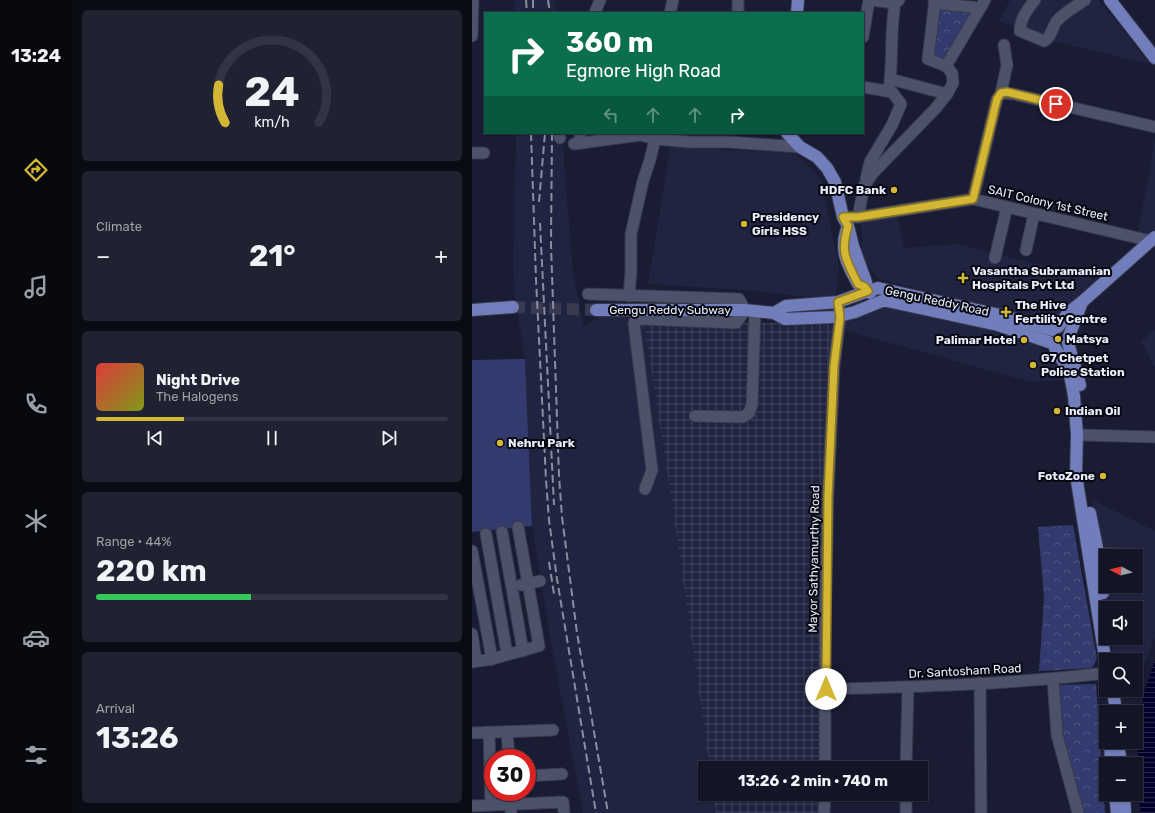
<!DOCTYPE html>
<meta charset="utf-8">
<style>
body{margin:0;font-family:Rubik,sans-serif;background:#202232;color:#f1f3f6;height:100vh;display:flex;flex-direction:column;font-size:15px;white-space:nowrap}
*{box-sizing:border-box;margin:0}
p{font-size:13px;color:#9d9fa7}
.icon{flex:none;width:22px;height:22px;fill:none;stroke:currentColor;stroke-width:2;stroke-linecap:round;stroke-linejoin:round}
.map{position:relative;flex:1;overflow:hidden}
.sheet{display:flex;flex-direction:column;gap:10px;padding:10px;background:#0a0c15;width:400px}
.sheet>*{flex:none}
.guide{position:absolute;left:12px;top:12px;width:380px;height:122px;border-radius:0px;box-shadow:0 1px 3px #0004,0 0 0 1px #323443;background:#0b6e4f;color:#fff;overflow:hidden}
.needle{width:26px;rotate:277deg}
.tools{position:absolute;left:627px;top:549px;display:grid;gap:8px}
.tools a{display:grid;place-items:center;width:44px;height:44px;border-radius:0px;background:#131526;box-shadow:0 1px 3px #0004,0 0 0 1px #323443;font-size:20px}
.speed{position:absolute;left:12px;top:749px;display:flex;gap:8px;font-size:20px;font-weight:700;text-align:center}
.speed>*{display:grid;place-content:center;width:52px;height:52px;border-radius:50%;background:#131526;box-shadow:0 1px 3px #0004,0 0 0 1px #323443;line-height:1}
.speed .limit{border:6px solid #d22;background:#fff;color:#111}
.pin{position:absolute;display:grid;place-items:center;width:34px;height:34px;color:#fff;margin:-17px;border:2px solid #fff;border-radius:50%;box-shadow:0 1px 4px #0007}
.me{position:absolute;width:44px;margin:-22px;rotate:0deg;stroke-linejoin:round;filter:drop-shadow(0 0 3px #0008)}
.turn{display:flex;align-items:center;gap:14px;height:84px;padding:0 16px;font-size:18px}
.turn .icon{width:52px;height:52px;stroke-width:2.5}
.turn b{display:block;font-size:28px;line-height:34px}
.lanes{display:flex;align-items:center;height:38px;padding:0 16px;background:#0003;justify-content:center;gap:20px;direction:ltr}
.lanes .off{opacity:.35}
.big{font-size:30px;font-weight:700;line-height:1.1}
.sheet .card{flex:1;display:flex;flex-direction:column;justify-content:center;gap:6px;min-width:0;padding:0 14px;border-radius:6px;background:#202232}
.sheet .dial{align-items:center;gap:0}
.dial svg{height:104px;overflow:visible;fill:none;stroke:#323443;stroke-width:7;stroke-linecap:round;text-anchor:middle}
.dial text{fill:#f1f3f6;stroke:none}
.song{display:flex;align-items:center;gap:12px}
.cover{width:48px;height:48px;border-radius:6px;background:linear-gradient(135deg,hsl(0 70% 55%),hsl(70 70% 35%))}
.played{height:4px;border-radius:2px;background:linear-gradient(90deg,#d4b635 25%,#323443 25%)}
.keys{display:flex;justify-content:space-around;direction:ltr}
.heat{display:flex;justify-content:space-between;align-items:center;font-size:22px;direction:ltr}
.charge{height:6px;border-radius:3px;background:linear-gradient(90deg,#34c759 44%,#323443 0)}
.trip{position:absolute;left:226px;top:761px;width:230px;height:40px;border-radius:0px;background:#131526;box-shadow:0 1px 3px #0004,0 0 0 1px #323443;font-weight:700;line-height:40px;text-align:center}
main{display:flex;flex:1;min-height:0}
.dock{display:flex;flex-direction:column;width:72px;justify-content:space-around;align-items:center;background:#08080f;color:#9d9fa7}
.dock .icon{width:28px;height:28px}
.dock .current{color:#d4b635}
.dock b{font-size:18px;color:#f1f3f6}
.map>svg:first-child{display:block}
.built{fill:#202440;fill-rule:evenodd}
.industrial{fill:url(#industrial-grid)}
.forest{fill:url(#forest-crowns)}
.garden{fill:#333a6d}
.water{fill:url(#water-rules)}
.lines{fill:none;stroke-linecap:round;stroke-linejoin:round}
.major-tunnel{stroke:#383b50;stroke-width:12;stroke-dasharray:12 6;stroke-linecap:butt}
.minor-casing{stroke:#37394b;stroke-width:13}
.major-casing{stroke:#37394b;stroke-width:14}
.minor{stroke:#4d526b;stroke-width:11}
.major{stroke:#727dbb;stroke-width:12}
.rail{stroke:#8a8da0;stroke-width:2;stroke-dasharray:8 4;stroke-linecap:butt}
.route-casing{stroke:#8a7622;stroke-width:10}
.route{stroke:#d4b635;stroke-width:7}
.poi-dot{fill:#d4b635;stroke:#060811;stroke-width:1.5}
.labels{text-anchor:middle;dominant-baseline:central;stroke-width:4;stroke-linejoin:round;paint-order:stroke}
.poi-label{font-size:12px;font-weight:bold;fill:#e9edfc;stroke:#060811;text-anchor:start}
.street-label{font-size:12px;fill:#e9edfc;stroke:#060811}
</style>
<main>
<nav class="dock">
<b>13:24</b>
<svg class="icon current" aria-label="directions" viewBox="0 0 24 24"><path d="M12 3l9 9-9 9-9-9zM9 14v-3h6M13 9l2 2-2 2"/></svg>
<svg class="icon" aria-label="music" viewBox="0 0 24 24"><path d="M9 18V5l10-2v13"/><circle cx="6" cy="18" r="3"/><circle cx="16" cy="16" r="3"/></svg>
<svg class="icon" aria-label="phone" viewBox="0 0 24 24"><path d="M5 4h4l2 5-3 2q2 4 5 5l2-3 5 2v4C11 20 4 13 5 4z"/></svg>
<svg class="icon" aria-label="climate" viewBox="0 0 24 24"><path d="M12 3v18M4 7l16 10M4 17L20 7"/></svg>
<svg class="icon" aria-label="car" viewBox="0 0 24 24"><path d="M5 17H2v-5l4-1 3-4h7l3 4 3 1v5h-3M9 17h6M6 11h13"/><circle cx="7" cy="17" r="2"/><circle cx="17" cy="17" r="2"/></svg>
<svg class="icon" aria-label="filters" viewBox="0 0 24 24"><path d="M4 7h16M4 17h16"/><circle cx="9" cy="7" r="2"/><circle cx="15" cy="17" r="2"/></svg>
</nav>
<section class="sheet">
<div class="card dial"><svg viewBox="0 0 100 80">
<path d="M14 69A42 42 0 1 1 86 69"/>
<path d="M14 69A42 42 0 0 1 9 40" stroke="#d4b635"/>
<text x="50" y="56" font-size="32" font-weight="700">24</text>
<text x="50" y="72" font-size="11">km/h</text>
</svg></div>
<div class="card"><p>Climate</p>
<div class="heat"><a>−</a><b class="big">21°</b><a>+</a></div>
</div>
<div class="card">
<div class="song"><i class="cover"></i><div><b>Night Drive</b><p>The Halogens</p></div></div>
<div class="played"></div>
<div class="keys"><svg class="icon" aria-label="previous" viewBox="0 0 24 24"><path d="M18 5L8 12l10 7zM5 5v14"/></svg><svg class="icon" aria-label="pause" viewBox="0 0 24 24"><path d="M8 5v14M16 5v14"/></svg><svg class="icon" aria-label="next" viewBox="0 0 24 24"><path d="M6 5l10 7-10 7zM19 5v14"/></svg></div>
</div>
<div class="card"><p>Range · 44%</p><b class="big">220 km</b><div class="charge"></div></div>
<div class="card"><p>Arrival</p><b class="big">13:26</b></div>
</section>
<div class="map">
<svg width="683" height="813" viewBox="0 0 683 813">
<defs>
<pattern id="industrial-grid" width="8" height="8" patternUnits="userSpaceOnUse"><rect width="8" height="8" fill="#202440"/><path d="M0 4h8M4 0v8" fill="none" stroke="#40445c"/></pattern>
<pattern id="forest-crowns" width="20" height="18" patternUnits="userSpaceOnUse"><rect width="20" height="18" fill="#333a6d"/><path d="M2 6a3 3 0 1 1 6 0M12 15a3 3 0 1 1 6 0" fill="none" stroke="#515783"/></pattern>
<pattern id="water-rules" width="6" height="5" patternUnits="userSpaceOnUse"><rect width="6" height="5" fill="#05002c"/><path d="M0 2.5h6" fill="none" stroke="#29264c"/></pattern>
</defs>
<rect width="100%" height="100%" fill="#191c32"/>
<g class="built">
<polygon points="43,0 83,0 84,13 43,13"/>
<polygon points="538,0 627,0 678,64 580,41 527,21"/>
<polygon points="44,133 90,133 101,272 112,326 132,315 171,318 198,490 238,768 233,768 233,794 242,794 244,813 111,813 78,637 60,526 53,359 43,299 41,269"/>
<polygon points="683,139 683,229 678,234 666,232"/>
<polygon points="198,147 323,153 349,179 367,268 364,294 356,299 270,290 176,284"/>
<polygon points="426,216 432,248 486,244 628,280 585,319 562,318 407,279 394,263 390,251 389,220"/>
<polygon points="417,302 554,338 579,355 590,380 559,382 371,330 377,318"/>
<polygon points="683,329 683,367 669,342"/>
<path d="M621 500 683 531V637L666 680H664V660H642L639 638H664V608H634V610L621 530ZM634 556H664V586H634Z"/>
</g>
<g class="industrial">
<polygon points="171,318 362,325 350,496 348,768 238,768 198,490"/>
<polygon points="242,794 348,794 348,813 244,813"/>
</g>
<g class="forest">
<polygon points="463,4 502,8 473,60 456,57"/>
<polygon points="601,525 625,659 620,668 567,671 572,598 566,527"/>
<polygon points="624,684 633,813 611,813 585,731 584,685"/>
</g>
<polygon class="garden" points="53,359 60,526 0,532 0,360"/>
<polygon class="water" points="683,660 683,813 669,813 666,797 666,742 672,692"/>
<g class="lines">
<polyline class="major-tunnel" points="41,307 124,310"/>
<defs>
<g id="minor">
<polyline points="398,0 423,3 427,0"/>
<polyline points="463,0 456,59 474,66"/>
<path d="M563 0C556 8 548 20 548 31L572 41C579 38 580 28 584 22 591 13 603 7 613 0"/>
<polyline points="462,3 508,8"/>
<polyline points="123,13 128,0"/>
<polyline points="198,13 201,0"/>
<polyline points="266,13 266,0"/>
<polyline points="0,36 1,0"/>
<polyline points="391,37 397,0"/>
<polyline points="418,79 475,94"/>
<polyline points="391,87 420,92 429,104 420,125 398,162 394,179"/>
<path d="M417 91C421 62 418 32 423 3"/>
<polyline points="529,93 541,94 683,127"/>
<polyline points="87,133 88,138"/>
<polyline points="108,133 108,143"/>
<polyline points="102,144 169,135 183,139 218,142 256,142 328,147"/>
<polyline points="0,153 12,153"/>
<polyline points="501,199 523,107 525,99 529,93 535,65 532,45"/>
<polyline points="371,217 386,217 501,199 679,241"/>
<polyline points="386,217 392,186 401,173 463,109 475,94 481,83 480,73 474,66 513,0"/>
<polyline points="554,250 562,214"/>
<polyline points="523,258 535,207"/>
<polyline points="116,294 267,299 273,310 264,323 168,319 163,321 162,324 180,470 173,489"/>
<polyline points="157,296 159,272 159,234 171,181 178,160 183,139"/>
<polyline points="223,416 271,417 277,413 280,405 283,311"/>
<polyline points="611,435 683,437"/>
<polyline points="30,532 51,651"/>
<polyline points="14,534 35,654"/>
<polyline points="0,551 20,659"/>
<polyline points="626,553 663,555"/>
<polyline points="49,585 68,581"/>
<polyline points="0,634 4,660"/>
<polyline points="0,662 20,659 67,646 46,527"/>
<polyline points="581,680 585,735 606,813"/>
<polyline points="508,683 509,813"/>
<path d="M354 689C447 687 541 684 634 673"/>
<polyline points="17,732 19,805"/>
<polyline points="35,732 37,758"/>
<polyline points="0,733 81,730"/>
<polyline points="353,768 353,627 356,496 362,367 368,317 366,302"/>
<polyline points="434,768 436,688"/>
<polyline points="55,776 90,774"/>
<polyline points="39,792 39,813"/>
<polyline points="0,806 91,802 92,813"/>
<polyline points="352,813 353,794"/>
<polyline points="434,813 434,794"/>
</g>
<g id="major">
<polyline points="638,0 683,58"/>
<polyline points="325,13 326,0"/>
<polyline points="315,133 328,147 345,157 355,168 363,182 371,217 376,226 381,246 394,282 393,287"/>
<path d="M374 231C368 253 376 265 386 284L393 287 398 293"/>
<polyline points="0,310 41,307"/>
<polyline points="124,310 273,310 302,313 313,319 363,317 383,312 410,301 415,301 526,325 577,342"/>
<polyline points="302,313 314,306 366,302 396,291 406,288 528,315 580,330"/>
<polyline points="586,327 596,313 610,302 683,237"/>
<polyline points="597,336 610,302"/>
<polyline points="596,343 608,385"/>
<polyline points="583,348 594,366 598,375 602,396 605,435 604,475 634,664"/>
<polyline points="618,513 626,553 631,593"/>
<polyline points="641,690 644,712"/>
<polyline points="638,742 639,764"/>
<polyline points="646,742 649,764"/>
<polyline points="643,794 645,813"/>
<polyline points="652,794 653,813"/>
</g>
</defs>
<use href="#minor" class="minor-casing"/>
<use href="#major" class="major-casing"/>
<use href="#minor" class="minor"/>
<use href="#major" class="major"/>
<g class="rail">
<polyline points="54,0 55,13"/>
<polyline points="61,0 61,13"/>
<polyline points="76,0 78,13"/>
<polyline points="59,133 64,279 74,480 77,520 85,579 124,813"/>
<polyline points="80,133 79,245 87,476 90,517 105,633 136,813"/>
<polyline points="67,202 73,133"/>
<polyline points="68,223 82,505"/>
<polyline points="77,562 82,594"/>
</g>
</g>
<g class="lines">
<defs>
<path id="route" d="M354 689 356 496 362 366 368 317 366 302 396 291 393 287 386 284C374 260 368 253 376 226L371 217H386L501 199 525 99 529 93 535 92 584 104"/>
</defs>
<use href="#route" class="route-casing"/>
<use href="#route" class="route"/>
</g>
<g class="poi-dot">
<circle cx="422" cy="190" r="4"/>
<circle cx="272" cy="224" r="4"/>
<path d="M489 272h4v4h4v4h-4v4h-4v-4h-4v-4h4z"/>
<path d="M532 306h4v4h4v4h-4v4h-4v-4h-4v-4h4z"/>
<circle cx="586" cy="339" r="4"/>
<circle cx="552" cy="340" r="4"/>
<circle cx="561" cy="365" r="4"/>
<circle cx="585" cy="411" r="4"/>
<circle cx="28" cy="443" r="4"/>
<circle cx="631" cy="476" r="4"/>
</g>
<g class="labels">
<g class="poi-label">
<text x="414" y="190" text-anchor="end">HDFC Bank</text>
<text x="280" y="217">Presidency<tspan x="280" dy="14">Girls HSS</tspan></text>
<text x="500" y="271">Vasantha Subramanian<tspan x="500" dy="14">Hospitals Pvt Ltd</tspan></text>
<text x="543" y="305">The Hive<tspan x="543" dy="14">Fertility Centre</tspan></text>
<text x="594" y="339">Matsya</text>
<text x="544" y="340" text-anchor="end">Palimar Hotel</text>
<text x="569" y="358">G7 Chetpet<tspan x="569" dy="14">Police Station</tspan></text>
<text x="593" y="411">Indian Oil</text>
<text x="36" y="443">Nehru Park</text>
<text x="623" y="476" text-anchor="end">FotoZone</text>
</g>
<g class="street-label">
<text transform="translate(576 203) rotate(13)">SAIT Colony 1st Street</text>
<text transform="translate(465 301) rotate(12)">Gengu Reddy Road</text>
<text x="198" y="310">Gengu Reddy Subway</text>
<text transform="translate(342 559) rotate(-89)">Mayor Sathyamurthy Road</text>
<text transform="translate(493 671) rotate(-3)">Dr. Santosham Road</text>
</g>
</g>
</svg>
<div class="tools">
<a><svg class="needle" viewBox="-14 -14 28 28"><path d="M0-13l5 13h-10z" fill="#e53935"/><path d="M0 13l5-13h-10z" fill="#9d9fa7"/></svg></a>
<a><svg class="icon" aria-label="sound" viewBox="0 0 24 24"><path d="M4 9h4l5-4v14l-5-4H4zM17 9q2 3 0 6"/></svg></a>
<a><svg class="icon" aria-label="search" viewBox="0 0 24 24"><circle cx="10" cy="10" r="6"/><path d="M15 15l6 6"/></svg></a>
<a>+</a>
<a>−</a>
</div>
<div class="speed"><div class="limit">30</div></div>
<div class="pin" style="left:584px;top:104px;background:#d93025"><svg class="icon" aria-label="arrive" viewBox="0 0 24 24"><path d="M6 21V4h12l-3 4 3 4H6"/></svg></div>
<svg class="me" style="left:354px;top:689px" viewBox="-20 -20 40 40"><circle r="19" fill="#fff"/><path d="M0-13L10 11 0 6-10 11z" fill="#d4b635"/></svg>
<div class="trip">13:26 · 2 min · 740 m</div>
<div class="guide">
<div class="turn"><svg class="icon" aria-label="right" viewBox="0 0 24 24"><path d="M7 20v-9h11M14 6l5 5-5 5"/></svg><div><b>360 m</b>Egmore High Road</div></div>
<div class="lanes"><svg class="icon off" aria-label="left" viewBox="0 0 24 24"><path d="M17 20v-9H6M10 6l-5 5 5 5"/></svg><svg class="icon off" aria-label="ahead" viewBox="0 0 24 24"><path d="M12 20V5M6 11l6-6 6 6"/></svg><svg class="icon off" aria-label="ahead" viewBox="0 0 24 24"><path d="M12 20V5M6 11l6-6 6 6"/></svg><svg class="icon" aria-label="right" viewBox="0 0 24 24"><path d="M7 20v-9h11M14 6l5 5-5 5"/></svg></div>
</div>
</div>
</main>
